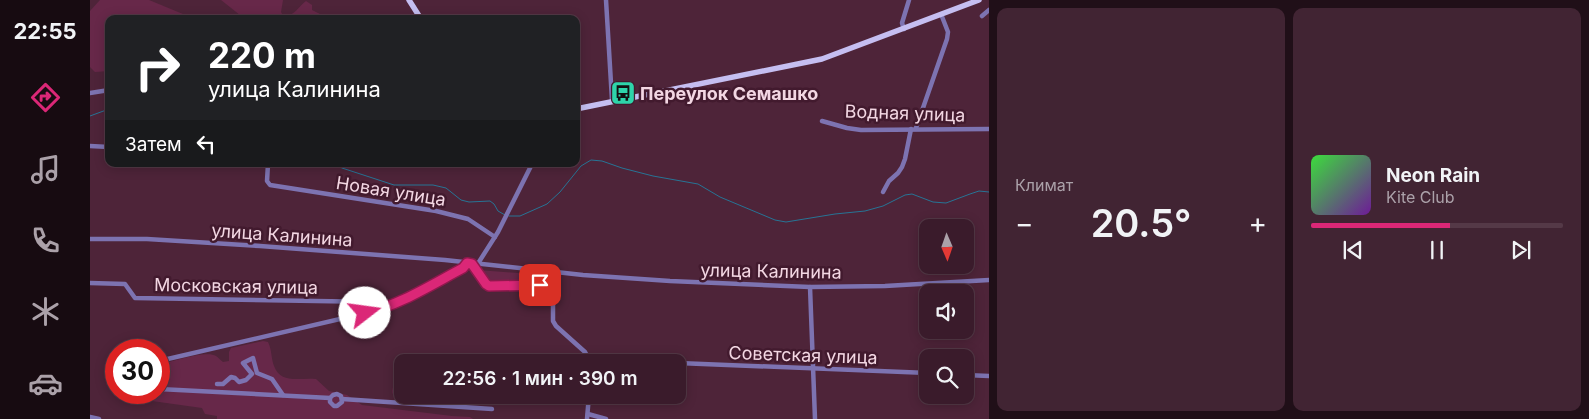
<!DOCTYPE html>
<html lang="ru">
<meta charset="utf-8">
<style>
body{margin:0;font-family:Inter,sans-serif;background:#412433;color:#f1f3f6;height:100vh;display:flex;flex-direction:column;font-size:19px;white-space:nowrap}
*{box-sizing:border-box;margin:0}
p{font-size:16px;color:#aba1a9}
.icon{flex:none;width:28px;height:28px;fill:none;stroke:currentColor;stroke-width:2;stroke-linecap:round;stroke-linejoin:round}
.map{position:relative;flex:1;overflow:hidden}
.details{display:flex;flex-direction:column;gap:8px;padding:8px;background:#200f18;width:600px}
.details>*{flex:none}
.top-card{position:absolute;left:15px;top:15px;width:475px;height:152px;border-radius:10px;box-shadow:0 2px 12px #0003,0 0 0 1px #543947;background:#202124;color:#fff;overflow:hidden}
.needle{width:32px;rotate:178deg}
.fabs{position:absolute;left:829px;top:219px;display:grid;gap:10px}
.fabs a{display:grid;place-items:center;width:55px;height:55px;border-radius:10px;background:#3a1b2b;box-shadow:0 2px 12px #0003,0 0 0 1px #543947;font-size:25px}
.speed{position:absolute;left:15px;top:339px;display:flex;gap:10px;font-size:25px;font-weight:700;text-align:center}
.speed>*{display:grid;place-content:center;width:65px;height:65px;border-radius:50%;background:#3a1b2b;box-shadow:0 2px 12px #0003,0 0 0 1px #543947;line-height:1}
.speed .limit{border:8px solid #d22;background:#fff;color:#111}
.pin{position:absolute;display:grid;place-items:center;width:42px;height:42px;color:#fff;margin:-21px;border-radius:10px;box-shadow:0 2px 8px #0006}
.me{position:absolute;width:55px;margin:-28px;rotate:75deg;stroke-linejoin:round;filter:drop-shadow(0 0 4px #0008)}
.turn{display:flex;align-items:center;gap:18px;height:105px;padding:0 20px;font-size:22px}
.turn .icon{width:65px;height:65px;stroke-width:2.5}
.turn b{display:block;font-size:35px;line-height:42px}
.then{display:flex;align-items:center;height:48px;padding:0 20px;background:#0003;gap:10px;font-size:19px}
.big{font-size:38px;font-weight:600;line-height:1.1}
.details .widget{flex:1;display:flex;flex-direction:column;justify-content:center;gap:8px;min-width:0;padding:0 18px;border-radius:10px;background:#412433}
.song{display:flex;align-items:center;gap:15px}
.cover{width:60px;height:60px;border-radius:8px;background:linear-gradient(135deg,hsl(120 70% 55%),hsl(280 70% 35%))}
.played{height:5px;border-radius:2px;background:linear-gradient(90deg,#db2777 55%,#543947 55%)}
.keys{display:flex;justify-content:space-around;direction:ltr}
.heat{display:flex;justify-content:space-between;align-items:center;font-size:28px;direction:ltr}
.details .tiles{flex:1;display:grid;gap:8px;grid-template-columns:repeat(2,1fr)}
.trip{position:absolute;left:304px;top:354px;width:292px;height:50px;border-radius:10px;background:#3a1b2b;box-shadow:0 2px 12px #0003,0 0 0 1px #543947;font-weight:600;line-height:50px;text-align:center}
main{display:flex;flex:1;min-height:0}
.menu{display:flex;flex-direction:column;width:90px;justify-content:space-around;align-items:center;background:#170b11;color:#aba1a9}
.menu .icon{width:35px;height:35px}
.menu .selected{color:#db2777}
.menu b{font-size:22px;color:#f1f3f6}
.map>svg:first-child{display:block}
.green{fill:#672849}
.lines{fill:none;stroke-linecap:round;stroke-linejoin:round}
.stream{stroke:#277495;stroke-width:1}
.minor{stroke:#7d73b1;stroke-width:4.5}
.major{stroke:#c5bef1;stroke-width:5.5}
.route-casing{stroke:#8e194d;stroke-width:12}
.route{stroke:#db2777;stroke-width:9}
.labels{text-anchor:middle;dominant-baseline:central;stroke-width:5;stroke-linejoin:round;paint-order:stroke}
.poi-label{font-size:18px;font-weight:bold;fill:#f3d7e3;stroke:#421a2e;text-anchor:start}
.street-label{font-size:18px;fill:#f3d7e3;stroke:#421a2e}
</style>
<main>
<nav class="menu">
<b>22:55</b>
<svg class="icon selected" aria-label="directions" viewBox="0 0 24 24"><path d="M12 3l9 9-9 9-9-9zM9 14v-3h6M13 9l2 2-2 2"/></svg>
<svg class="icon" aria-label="music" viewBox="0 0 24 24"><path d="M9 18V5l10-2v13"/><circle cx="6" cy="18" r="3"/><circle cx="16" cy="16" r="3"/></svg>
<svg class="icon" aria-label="phone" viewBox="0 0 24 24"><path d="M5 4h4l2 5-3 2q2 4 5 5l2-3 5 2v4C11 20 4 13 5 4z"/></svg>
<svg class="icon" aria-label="climate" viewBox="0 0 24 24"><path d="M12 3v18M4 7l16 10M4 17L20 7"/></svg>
<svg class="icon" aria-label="car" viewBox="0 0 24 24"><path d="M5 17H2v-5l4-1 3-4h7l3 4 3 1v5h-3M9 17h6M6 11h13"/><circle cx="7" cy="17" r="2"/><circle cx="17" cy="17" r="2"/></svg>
</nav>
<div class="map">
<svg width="899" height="419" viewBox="0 0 899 419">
<rect width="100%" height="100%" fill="#4e2439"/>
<g class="green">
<polygon points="10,0 59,0 105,19 19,19 19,71 5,72 0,67 0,11"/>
<path d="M131 0H193L191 12 193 16C204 17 208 7 216 1L222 5V10L232 15 247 19H155Z"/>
<polygon points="388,270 455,275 455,277 450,282 398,282 387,271"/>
<path d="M173 341 178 342C182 350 181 358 184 366 191 385 210 377 226 379L239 391 257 395 272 405 362 416 380 417 383 419H127V416L115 414 112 408 62 401 57 398 54 393 69 392V365C81 362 116 350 126 356 129 358 130 360 133 362L139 361V352L141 348Z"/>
<path d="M310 382H312V395H318C309 404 298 396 304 385Z"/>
</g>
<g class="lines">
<g class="stream">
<polyline points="0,116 19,109"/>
<polyline points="245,164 252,168 304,185 343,185 356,188 371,200 379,202 400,201 404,204 408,211 415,215"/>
<polyline points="419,216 430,216 457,204 470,192 491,166 501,160 512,161 532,168 563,176 608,184 630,197 685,220 696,222 745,214 775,211 793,206 815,195 822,194 843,202 856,203 880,194 889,191 899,192"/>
</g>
<g class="minor">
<polyline points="516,0 522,100"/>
<polyline points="892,16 899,10"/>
<polyline points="814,29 812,23 819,0"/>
<polyline points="0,93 19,90"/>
<polyline points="732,121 757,128 771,130 899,129"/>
<polyline points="826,128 857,39 858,32 851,14"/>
<polyline points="0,146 19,147"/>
<polyline points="178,164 177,181 180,185 346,211 378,219 405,237"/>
<polyline points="793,192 799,181 808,173 812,167 815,159 821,129"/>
<polyline points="0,239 57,239 170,246 355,260 493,275 580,281 720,287 795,286 899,280"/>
<polyline points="382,264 396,284 399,286 447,286 450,285 463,272"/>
<polyline points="387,265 408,232 442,164"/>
<polyline points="463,272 463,321 466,326 495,352 500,362"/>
<polyline points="0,283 35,284 45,298 287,302 298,307"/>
<polyline points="720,287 725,419"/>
<polyline points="69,361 293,309 312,300 373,268 377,263"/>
<polyline points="502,362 514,359 573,362"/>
<polyline points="588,363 838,373"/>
<polyline points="875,375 899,376"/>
<polyline points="127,384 133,384 141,377 145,378 149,382 156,380 162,374 153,363 163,358 167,373 182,379 193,395"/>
<polyline points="69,389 240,398 243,395 247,394 251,396 252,402 247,406 244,406 240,402 240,398"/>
<polyline points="252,399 402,409"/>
<polyline points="498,414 516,419"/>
<polyline points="0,417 9,419"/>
<polyline points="497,419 499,395"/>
</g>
<g class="major">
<polyline points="319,0 331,19"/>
<polyline points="486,109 732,59 889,0"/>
</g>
</g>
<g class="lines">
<defs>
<path id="route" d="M275 313C310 305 341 285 373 268L377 263 382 264 396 284 399 286 450 285"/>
</defs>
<use href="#route" class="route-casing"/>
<use href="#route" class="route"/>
</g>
<defs>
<symbol id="bus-square" viewBox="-11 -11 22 22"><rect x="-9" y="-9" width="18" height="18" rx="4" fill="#2ed4aa" stroke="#421a2e"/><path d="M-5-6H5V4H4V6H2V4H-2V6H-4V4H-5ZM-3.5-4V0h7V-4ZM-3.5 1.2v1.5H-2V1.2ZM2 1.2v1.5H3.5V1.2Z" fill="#111"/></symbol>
</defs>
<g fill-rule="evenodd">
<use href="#bus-square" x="519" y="79" width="28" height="28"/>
</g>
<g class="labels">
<g class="poi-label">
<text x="550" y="93">Переулок Семашко</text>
</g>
<g class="street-label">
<text transform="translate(815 113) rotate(2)">Водная улица</text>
<text transform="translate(301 191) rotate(9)">Новая улица</text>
<text transform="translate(192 235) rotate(4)">улица Калинина</text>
<text transform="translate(681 271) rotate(1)">улица Калинина</text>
<text transform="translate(146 286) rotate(1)">Московская улица</text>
<text transform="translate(713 355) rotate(2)">Советская улица</text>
</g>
</g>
</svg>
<div class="fabs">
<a><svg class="needle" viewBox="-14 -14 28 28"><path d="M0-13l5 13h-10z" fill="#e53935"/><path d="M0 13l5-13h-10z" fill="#aba1a9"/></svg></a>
<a><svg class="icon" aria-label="sound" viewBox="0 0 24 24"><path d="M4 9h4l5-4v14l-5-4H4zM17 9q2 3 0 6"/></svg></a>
<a><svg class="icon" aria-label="search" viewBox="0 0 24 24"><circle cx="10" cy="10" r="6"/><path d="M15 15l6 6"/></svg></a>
</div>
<div class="speed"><div class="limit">30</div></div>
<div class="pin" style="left:450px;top:285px;background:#d93025"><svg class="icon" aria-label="arrive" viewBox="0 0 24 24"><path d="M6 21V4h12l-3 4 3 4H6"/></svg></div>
<svg class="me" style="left:275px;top:313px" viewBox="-20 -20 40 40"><circle r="19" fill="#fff"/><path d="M0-13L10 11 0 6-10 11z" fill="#db2777"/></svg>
<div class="trip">22:56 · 1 мин · 390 m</div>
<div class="top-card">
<div class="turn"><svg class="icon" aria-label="right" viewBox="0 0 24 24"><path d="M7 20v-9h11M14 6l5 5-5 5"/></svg><div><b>220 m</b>улица Калинина</div></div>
<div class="then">Затем<svg class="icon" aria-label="left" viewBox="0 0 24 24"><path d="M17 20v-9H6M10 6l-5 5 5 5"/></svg></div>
</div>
</div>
<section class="details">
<div class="tiles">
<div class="widget"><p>Климат</p>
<div class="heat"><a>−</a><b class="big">20.5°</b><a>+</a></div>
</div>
<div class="widget">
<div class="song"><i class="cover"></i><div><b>Neon Rain</b><p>Kite Club</p></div></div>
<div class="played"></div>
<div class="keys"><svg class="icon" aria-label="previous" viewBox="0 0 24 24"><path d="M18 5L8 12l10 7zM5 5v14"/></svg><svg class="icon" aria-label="pause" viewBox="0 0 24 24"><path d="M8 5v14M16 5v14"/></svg><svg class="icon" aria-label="next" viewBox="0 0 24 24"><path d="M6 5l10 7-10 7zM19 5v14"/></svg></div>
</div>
</div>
</section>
</main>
